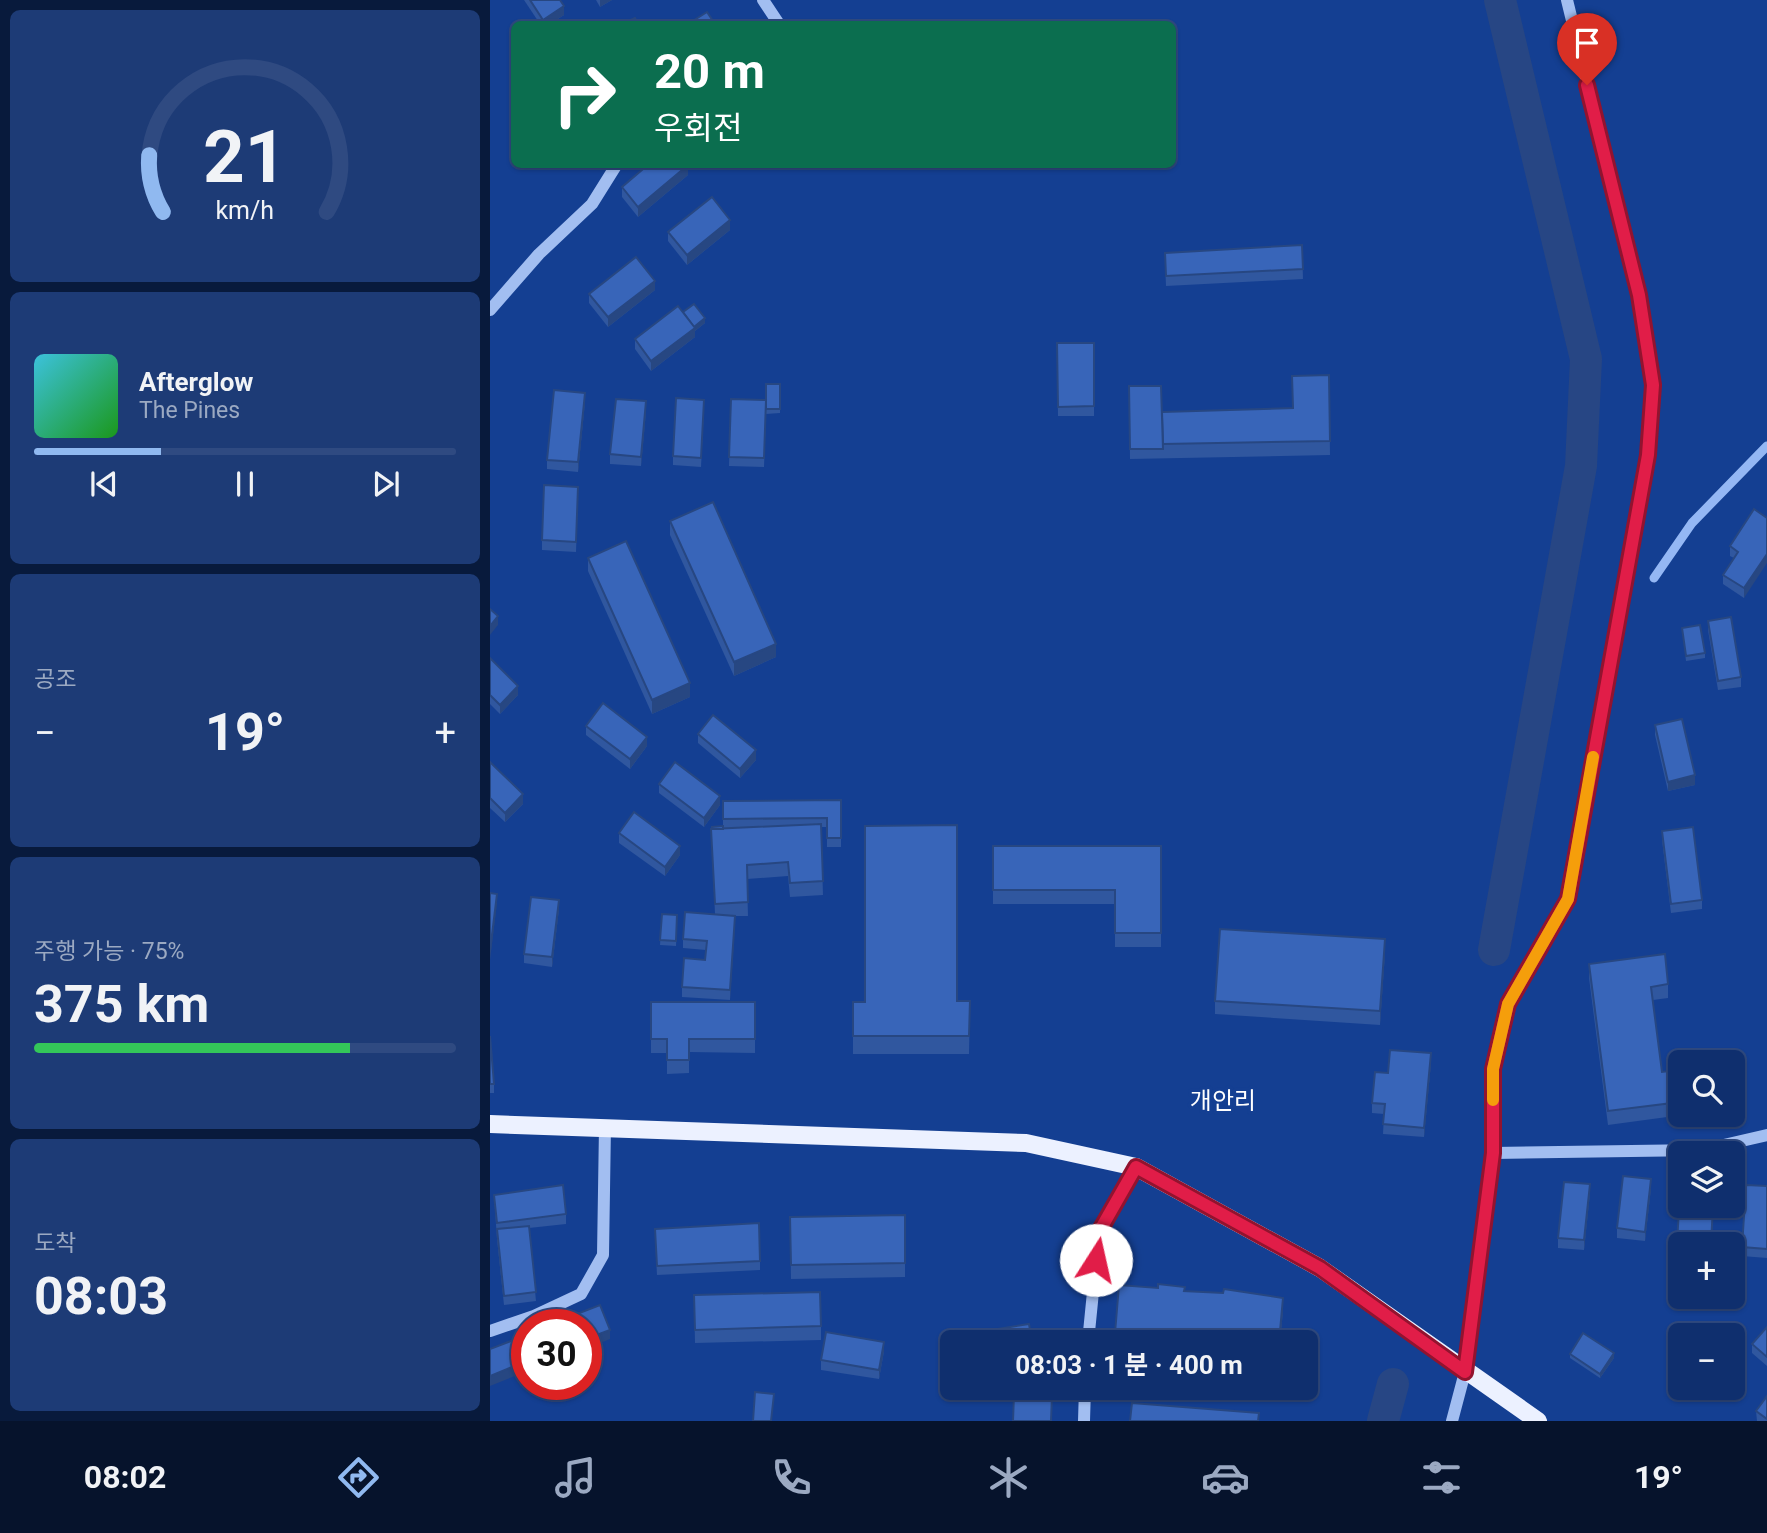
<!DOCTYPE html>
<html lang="ko">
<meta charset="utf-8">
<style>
body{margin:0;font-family:Roboto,"Noto Sans KR",sans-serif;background:#1d3b76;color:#f1f3f6;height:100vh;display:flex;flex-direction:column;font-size:26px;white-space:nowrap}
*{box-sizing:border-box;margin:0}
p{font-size:23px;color:#9ba9c2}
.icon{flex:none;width:38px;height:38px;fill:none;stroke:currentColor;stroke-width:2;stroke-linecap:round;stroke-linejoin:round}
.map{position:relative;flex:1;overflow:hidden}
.details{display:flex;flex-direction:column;gap:10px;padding:10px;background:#081a3c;width:490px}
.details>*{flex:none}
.top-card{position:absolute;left:21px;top:21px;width:665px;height:147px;border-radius:10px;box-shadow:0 2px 5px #0004,0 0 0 2px #2f4a81;background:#0b6e4f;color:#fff;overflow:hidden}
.controls{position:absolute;left:1178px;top:1050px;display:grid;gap:14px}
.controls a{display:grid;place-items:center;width:77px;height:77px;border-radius:10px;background:#0f2f6e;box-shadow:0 2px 5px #0004,0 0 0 2px #2f4a81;font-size:35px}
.speed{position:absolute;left:21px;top:1309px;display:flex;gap:14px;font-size:35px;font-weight:700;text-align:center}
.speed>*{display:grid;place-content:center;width:91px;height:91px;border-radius:50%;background:#0f2f6e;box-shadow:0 2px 5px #0004,0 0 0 2px #2f4a81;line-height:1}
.speed .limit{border:10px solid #d22;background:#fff;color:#111}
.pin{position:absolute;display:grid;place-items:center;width:60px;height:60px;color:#fff;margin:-72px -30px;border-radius:50% 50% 50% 0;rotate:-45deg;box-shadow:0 0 7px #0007}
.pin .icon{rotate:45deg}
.me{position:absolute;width:77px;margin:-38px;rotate:10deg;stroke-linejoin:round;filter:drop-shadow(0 0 5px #0008)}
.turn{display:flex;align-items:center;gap:24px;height:147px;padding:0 28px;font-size:32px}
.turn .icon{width:91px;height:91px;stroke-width:2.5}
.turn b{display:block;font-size:49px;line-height:60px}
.big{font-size:52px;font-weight:700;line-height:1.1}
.details .widget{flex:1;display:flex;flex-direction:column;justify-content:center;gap:10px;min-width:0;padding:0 24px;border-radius:10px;background:#1d3b76}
.details .dial{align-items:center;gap:0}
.dial svg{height:182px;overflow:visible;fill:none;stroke:#2f4a81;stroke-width:7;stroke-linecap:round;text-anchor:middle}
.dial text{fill:#f1f3f6;stroke:none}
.song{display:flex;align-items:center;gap:21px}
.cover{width:84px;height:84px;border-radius:10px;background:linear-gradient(135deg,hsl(190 70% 55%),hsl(120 70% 35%))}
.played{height:7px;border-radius:4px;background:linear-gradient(90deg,#90b9f0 30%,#2f4a81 30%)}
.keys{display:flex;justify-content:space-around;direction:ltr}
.heat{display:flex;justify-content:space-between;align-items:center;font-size:38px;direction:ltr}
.charge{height:10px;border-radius:5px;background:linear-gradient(90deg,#34c759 75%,#2f4a81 0)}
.trip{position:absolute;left:450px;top:1330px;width:378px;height:70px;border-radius:10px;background:#0f2f6e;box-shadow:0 2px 5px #0004,0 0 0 2px #2f4a81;font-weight:700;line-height:70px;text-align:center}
.menu{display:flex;height:112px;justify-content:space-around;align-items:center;background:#06132c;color:#9ba9c2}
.menu .icon{width:49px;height:49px}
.menu .active{color:#90b9f0}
.menu b{font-size:32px;color:#f1f3f6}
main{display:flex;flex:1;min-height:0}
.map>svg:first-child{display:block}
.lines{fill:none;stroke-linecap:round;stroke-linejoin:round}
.stream{stroke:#94b7f4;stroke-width:9}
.canal{stroke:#274684;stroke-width:32}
.minor{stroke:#a2bef1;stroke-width:12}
.major{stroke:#ecf1ff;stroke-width:18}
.wall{fill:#30579f}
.shaded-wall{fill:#274782}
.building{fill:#3865b9;stroke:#274782;stroke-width:2}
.route-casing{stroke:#92132f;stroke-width:18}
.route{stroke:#e11d48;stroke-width:12}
.slow{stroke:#f59e0b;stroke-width:12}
.labels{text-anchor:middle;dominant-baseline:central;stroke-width:7;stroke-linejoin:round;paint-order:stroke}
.quarter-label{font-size:24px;fill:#fff;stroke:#143f92}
</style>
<main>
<section class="details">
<div class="widget dial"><svg viewBox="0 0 100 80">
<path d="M14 69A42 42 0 1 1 86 69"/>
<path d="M14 69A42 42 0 0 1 8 44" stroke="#90b9f0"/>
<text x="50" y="56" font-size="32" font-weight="700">21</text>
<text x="50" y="72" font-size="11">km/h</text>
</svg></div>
<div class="widget">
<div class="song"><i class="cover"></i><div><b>Afterglow</b><p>The Pines</p></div></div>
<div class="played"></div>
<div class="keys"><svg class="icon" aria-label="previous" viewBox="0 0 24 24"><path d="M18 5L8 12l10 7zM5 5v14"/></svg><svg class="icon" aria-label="pause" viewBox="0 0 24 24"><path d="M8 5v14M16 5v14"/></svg><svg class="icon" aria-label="next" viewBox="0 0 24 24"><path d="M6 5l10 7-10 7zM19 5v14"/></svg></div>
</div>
<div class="widget"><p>공조</p>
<div class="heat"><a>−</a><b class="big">19°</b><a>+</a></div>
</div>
<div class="widget"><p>주행 가능 · 75%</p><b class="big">375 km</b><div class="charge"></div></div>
<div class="widget"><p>도착</p><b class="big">08:03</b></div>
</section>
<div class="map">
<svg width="1277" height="1421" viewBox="0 0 1277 1421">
<rect width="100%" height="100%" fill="#143f92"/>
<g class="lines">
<polyline class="stream" points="1164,578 1202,523 1277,446"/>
<g class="canal">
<polyline points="1004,950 1091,466 1096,359 1010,0"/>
<polyline points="893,1421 903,1384"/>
</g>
<g class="minor">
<polyline points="273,0 289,24"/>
<polyline points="0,310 49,254 102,204 127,164"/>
<polyline points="1003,1153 1212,1150 1277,1135"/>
<polyline points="0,1331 44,1316 91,1294 113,1255 115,1126"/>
<polyline points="598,1342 609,1232 646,1167"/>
<polyline points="594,1421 595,1388"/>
<polyline points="962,1421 975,1372 1003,1153 1003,1068 1018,1004 1078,899 1158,455 1163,385 1149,295 1077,0"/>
</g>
<polyline class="major" points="0,1124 536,1143 646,1167 830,1268 1048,1421"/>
</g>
<g class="wall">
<polygon points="34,0 70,0 74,15 60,24 50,24"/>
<polygon points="106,0 122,0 110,7"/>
<polygon points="198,175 148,217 132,197 132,187"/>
<polygon points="240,230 197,265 178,241 178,232"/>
<polygon points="812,245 813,279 676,286 675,262"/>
<polygon points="165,290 118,327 99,303 99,294"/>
<polygon points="193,312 215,323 205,331 205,337 161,371 145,349 145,339"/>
<polygon points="567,343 604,343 604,416 568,416"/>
<polygon points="839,375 840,455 640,459 639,386 672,412 803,408"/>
<polygon points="290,384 290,413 276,414 276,413 274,467 239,466 241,399 276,400"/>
<polygon points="95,402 88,472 57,469 57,460"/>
<polygon points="214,409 211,467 183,465 183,456"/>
<polygon points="156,411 151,466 120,464 120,454"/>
<polygon points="88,496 86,552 52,550 52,540"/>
<polygon points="1277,518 1254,598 1233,584 1233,575 1244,558 1240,556 1240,546"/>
<polygon points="180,521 286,657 244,676 180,535"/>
<polygon points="98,558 200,697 162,714 98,571"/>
<polygon points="1218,621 1251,677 1251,687 1228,690 1218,630"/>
<polygon points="1192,628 1215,653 1215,658 1196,661"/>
<polygon points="0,658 28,695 10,714 0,704"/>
<polygon points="1165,725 1205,785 1178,791 1165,735"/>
<polygon points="96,726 157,746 140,769 96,735"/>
<polygon points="208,734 266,760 250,778 208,743"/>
<polygon points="0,762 33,804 15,822 0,808"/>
<polygon points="169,784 230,805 214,827 169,793"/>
<polygon points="351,800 351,847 337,847 337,827 331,827 333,895 300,897 298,876 257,879 258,916 245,916 240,1000 192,997 192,987 215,960 216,950 193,948 193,939 225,914 221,829 233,826 233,801"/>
<polygon points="1172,831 1212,900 1212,909 1181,913 1172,840"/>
<polygon points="129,833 190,855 175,876 129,843"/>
<polygon points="503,846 671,846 671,947 625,947 625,904 503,904"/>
<polygon points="69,909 62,967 34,963 34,954"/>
<polygon points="172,914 187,915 186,946 170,945"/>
<polygon points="895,953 890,1025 725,1014 725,1001"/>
<polygon points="1099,964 1178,984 1178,998 1163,1000 1172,1072 1190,1085 1190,1115 1192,1115 1118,1125 1099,978"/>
<polygon points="480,1001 479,1054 363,1054 363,1002"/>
<polygon points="161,1002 265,1002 265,1053 199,1052 199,1073 177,1074 177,1053 161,1053"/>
<polygon points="0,1036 4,1084 4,1093 0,1093"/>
<polygon points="941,1063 934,1137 893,1134 894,1114 882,1113 882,1103 898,1073"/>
<polygon points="1277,1186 1277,1258 1252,1256 1252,1247"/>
<polygon points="1161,1188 1155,1241 1127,1238 1127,1228"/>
<polygon points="1100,1193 1094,1250 1068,1248 1068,1238"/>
<polygon points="4,1195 76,1214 76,1224 39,1228 46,1301 14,1305 7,1239"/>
<polygon points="415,1215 415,1277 301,1279 300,1217"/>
<polygon points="165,1238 270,1261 270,1270 167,1275"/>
<rect x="1187" y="1244" width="3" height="10"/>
<polygon points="694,1291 793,1311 790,1342 624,1342 625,1333"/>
<polygon points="204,1295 331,1326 331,1340 205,1343"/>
<polygon points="1277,1327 1277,1366 1262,1353 1262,1344"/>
<polygon points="394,1351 389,1379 331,1370 331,1360"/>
<polygon points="1080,1354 1124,1358 1110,1378 1080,1358"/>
<polygon points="743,1388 787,1388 786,1397 743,1394"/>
<polygon points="1277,1396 1277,1421 1267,1421 1266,1411"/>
</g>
<g class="shaded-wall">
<polygon points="110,0 122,0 110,7"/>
<polygon points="74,6 74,15 60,24 53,24 53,20"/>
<polygon points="198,165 198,175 148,217 148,207"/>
<polygon points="240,220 240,230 197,265 197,255"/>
<polygon points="165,281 165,290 118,327 118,317"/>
<polygon points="215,318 215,323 205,331 205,337 161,371 161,361"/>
<polygon points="95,393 95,402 88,472 88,462"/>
<polygon points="156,401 156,411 151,466 151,457"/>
<polygon points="1277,554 1277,563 1254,598 1254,588"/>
<polygon points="8,616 8,625 0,635 0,626"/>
<polygon points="286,644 286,657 244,676 244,662"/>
<polygon points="200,683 200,697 162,714 162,700"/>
<polygon points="28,686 28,695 10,714 10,705"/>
<polygon points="157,737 157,746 140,769 140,759"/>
<polygon points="266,750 266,760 250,778 250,769"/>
<polygon points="1205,775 1205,785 1178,791 1178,782"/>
<polygon points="33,794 33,804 15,822 15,813"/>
<polygon points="230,796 230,805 214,827 214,818"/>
<polygon points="190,846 190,855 175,876 175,867"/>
<polygon points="7,894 7,904 0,960 0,951"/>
<polygon points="69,900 69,909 62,967 62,957"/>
<polygon points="245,916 245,926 240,1000 240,990"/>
<polygon points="895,939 895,953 890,1025 890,1011"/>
<polygon points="941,1053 941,1063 934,1137 934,1128"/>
<polygon points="1161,1179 1161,1188 1155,1241 1155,1232"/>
<polygon points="1100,1184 1100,1193 1094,1250 1094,1240"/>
<polygon points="793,1298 793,1311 790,1342 789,1342"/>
<polygon points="120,1330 120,1339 96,1349 96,1339"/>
<polygon points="394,1342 394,1351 389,1379 389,1370"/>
<polygon points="1124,1353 1124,1358 1110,1378 1110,1374"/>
<polygon points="37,1361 37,1371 0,1386 0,1376"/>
</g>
<g class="building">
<polygon points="40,0 70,0 74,6 53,20"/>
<polygon points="217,12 225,24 198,24"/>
<polygon points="145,18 148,24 131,24"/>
<polygon points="159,164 198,165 148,207 132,187"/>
<polygon points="222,197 240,220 197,255 178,232"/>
<polygon points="812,245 813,269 676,276 675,253"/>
<polygon points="146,257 165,281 118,317 99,294"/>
<polygon points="204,304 215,318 204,327 193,312"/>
<polygon points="188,306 205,328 161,361 145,339"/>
<polygon points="567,343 604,343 604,406 568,407"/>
<polygon points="839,375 840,441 673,444 672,412 803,408 802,376"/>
<rect x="276" y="384" width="14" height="25"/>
<polygon points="639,386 671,386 673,449 640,449"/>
<polygon points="64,390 95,393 88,462 57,460"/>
<polygon points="186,398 214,400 211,458 183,456"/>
<polygon points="126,399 156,401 151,457 120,454"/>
<polygon points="241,399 276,400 274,458 239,457"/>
<polygon points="54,485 88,487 86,542 52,540"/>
<polygon points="223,502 286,644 244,662 180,521"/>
<polygon points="1264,509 1277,518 1277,554 1254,588 1233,575 1248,552 1240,546"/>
<polygon points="136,541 200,683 162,700 98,558"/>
<polygon points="0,609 8,616 0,626"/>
<polygon points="1241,617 1251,677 1228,681 1218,621"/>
<polygon points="1210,625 1215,653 1196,656 1192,628"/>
<polygon points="0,658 28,686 10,705 0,695"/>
<polygon points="113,703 157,737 140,759 96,726"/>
<polygon points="223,715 266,750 250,769 208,734"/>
<polygon points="1192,719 1205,775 1178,782 1165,725"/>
<polygon points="0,762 33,794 15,813 0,798"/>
<polygon points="185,762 230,796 214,818 169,784"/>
<polygon points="351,800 351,838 337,838 337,818 233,819 233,801"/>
<polygon points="144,812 190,846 175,867 129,833"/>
<polygon points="331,824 333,881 300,883 298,862 257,865 258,902 225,904 221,829"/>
<polygon points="467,825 467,1001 480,1001 479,1036 363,1036 363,1002 375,1002 375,826"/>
<polygon points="233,826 233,829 222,829 222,827"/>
<polygon points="1203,827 1212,900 1181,904 1172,831"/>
<polygon points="503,846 671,846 671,933 625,933 625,890 503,890"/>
<polygon points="0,893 7,894 0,951"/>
<polygon points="41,897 69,900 62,957 34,954"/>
<polygon points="195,912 245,916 240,990 192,987 194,958 215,960 217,941 193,939"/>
<polygon points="172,914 187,915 186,941 170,940"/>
<polygon points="730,929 895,939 890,1011 725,1001"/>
<polygon points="1175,954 1178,984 1161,987 1172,1072 1188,1070 1190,1085 1190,1102 1118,1111 1099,964"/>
<polygon points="161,1002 265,1002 265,1039 199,1039 199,1060 177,1060 177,1039 161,1039"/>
<polygon points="0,1036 4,1084 0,1084"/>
<polygon points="900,1050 941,1053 934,1128 893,1124 895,1104 882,1103 885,1072 898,1073"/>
<polygon points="1133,1176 1161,1179 1155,1232 1127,1228"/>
<polygon points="1074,1182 1100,1184 1094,1240 1068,1238"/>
<polygon points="73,1185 76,1214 7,1223 4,1195"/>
<polygon points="1256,1185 1277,1186 1277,1249 1252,1247"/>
<polygon points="1190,1190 1190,1206 1223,1206 1221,1244 1187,1244"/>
<polygon points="415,1215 415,1263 301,1265 300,1217"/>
<polygon points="269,1223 270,1261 167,1266 165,1229"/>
<polygon points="39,1226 46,1292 14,1296 7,1229"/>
<polygon points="668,1284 695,1287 694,1291 733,1293 734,1289 793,1298 789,1342 750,1342 625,1333 629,1285 668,1288"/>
<polygon points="330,1292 331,1326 205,1330 204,1295"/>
<polygon points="110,1305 120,1330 96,1339 96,1325 67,1325 66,1322"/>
<polygon points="539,1324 542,1342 484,1342 482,1333"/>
<polygon points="1277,1327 1277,1357 1262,1344"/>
<polygon points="336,1332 394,1342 389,1370 331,1360"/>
<polygon points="1093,1333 1124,1353 1110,1374 1080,1354"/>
<polygon points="37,1335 37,1361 0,1376 0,1349"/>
<polygon points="625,1337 676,1341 624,1342"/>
<polygon points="265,1392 284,1394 281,1421 263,1421"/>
<polygon points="524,1394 562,1395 561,1421 523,1421"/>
<polygon points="1277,1396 1277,1419 1266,1411"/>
<polygon points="642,1403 769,1413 768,1421 640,1421"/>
</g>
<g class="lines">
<defs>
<polyline id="route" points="606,1260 609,1232 646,1167 830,1268 975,1372 1003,1153 1003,1069 1018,1004 1078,899 1158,455 1163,385 1149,295 1097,85"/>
</defs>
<use href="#route" class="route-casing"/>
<use href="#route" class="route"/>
<polyline class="slow" points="1003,1100 1003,1069 1018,1004 1078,899 1103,757"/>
</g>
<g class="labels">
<g class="quarter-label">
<text x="733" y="1101">개안리</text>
</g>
</g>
</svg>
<div class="controls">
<a><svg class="icon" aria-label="search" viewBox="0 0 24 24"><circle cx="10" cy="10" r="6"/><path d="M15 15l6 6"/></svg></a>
<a><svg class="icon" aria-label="layers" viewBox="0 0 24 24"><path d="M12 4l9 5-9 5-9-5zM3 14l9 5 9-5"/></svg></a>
<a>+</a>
<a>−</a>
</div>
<div class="speed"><div class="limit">30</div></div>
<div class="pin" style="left:1097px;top:85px;background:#d93025"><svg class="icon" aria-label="arrive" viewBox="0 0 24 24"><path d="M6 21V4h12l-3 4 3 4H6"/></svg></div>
<svg class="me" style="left:606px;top:1260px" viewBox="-20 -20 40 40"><circle r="19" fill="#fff"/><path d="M0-13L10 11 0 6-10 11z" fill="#e11d48"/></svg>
<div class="trip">08:03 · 1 분 · 400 m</div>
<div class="top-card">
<div class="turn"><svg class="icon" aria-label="right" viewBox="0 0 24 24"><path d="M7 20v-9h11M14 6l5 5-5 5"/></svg><div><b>20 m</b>우회전</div></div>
</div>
</div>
</main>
<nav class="menu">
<b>08:02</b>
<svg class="icon active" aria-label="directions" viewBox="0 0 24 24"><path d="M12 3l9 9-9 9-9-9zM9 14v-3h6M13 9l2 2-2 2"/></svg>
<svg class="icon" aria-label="music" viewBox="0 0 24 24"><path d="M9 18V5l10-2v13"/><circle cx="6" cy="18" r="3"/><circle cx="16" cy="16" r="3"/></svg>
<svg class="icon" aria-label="phone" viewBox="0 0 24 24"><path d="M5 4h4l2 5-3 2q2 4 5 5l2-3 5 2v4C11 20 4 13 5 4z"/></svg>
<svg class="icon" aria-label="climate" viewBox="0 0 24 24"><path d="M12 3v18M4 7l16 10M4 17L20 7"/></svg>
<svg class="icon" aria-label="car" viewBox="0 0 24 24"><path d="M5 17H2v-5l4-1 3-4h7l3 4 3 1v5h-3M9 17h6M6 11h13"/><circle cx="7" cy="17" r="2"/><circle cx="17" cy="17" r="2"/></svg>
<svg class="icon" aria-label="filters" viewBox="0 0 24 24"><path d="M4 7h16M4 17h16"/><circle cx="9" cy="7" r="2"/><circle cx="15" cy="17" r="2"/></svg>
<b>19°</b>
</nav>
